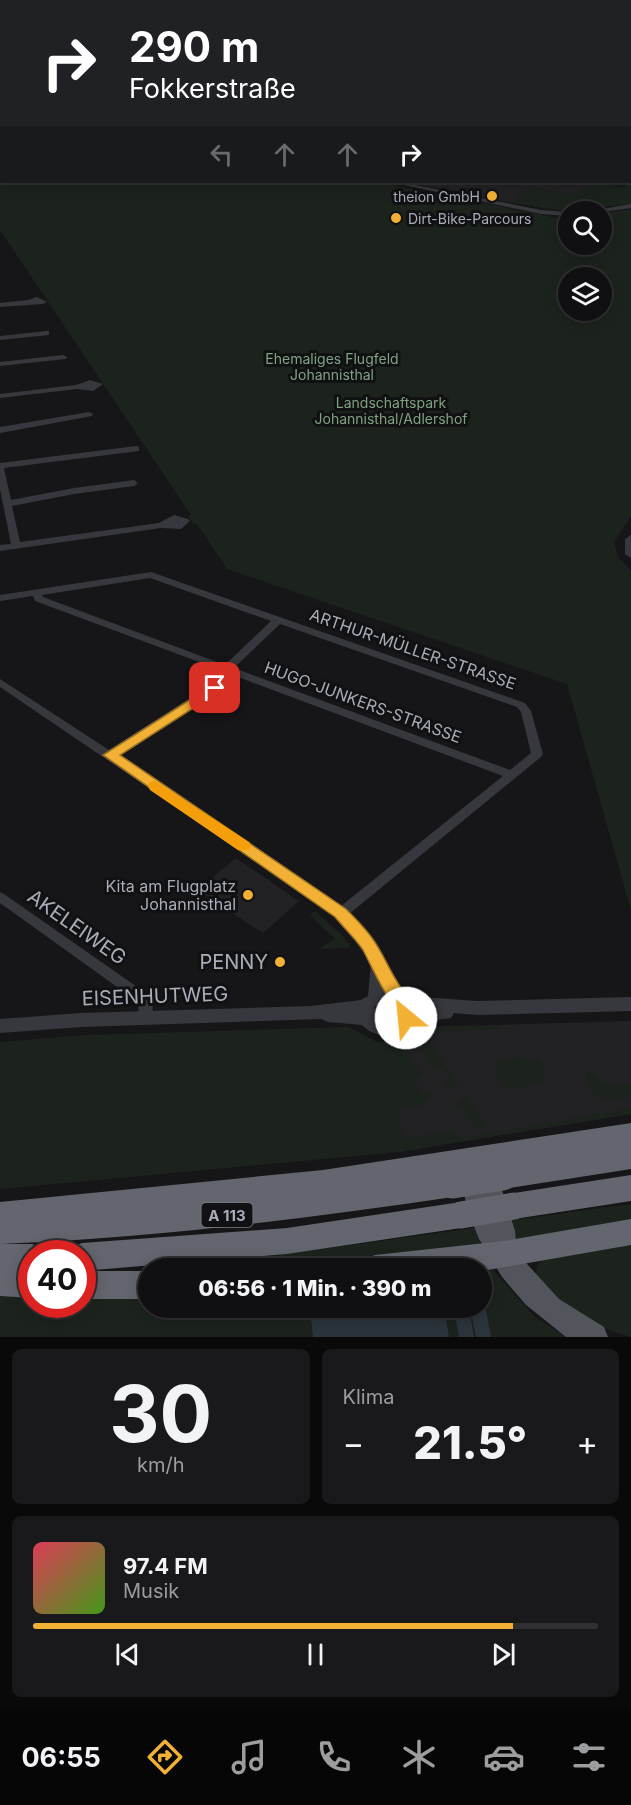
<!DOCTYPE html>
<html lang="de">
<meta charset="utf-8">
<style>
body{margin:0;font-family:Inter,sans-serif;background:#19191b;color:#f1f3f6;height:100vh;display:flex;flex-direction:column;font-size:22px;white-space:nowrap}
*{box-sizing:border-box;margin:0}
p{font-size:20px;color:#9c9d9f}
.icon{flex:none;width:33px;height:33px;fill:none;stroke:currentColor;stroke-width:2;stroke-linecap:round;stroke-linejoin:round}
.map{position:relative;height:1337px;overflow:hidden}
.details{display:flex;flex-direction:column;gap:12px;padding:12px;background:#09090a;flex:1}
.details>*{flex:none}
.top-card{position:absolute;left:0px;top:0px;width:632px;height:183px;box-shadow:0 3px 15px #0003,0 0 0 2px #303032;background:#202124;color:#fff;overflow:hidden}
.fabs{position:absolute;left:558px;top:201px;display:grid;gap:12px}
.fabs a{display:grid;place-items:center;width:54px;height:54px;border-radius:50%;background:#101012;box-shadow:0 3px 15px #0003,0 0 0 2px #303032;font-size:30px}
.speed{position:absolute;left:18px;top:1240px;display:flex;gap:12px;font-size:30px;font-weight:700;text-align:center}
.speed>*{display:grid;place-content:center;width:78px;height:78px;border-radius:50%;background:#101012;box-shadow:0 3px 15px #0003,0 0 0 2px #303032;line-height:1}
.speed .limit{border:9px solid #d22;background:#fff;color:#111}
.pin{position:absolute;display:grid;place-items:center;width:51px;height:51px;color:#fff;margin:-26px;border-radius:12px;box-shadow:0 3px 9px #0006}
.me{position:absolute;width:66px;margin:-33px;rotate:332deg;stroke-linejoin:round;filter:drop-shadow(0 0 4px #0008)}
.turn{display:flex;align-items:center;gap:21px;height:126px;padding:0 30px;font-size:27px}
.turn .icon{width:78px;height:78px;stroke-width:2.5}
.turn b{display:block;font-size:42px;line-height:51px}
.lanes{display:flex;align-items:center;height:57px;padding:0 30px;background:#0003;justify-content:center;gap:30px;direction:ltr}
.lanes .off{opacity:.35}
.big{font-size:45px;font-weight:800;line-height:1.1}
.details .tile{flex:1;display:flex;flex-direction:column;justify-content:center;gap:9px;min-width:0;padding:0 21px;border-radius:9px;background:#19191b}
.details .dial{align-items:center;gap:0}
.dial b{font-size:78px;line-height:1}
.song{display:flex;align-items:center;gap:18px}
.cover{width:72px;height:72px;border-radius:9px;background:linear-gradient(135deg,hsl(350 70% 55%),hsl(100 70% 35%))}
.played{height:6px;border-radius:3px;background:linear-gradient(90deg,#f2b134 85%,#303032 85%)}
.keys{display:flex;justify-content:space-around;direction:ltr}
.heat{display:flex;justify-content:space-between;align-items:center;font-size:33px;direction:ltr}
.details .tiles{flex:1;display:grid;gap:12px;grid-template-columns:1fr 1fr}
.tile:last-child{grid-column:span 2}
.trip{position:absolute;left:138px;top:1258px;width:354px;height:60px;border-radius:30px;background:#101012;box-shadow:0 3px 15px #0003,0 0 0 2px #303032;font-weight:800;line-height:60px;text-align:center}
.dock{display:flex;height:96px;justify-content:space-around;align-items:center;background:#060607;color:#9c9d9f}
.dock .icon{width:42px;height:42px}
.dock .selected{color:#f2b134}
.dock b{font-size:27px;color:#f1f3f6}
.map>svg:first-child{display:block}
.built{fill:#222225}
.green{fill:#1c231d;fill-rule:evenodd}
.water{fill:#2c353c}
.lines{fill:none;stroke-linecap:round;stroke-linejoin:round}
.minor{fill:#37383d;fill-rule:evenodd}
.tertiary{fill:#37383d;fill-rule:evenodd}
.secondary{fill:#45474d;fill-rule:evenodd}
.primary{fill:#53555c;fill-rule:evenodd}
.motorway{fill:#63666e;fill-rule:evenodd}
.tram{stroke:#4a4c52;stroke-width:1.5}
.rail{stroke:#4a4c52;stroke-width:1.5;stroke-dasharray:4 3;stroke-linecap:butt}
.motorway-bridge{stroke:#63666e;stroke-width:27}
.route{fill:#f2b134;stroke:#9d7322;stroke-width:1.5}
.slow{fill:#f59e0b}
.poi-dot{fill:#f2b134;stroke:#111113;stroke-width:2}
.labels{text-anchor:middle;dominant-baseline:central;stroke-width:6;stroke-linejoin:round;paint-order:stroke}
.far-poi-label{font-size:14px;fill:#a8adb8;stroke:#111113;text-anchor:end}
.far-park-label{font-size:14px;fill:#7fa381;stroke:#111113}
.shield{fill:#111113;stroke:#7b7e86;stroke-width:1.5}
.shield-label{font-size:15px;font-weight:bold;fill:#a8adb8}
.street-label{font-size:16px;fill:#a8adb8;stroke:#111113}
.poi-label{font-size:16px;fill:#a8adb8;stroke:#111113;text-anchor:end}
.near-street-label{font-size:20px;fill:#a8adb8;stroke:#111113}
.near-poi-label{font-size:20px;fill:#a8adb8;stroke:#111113;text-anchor:end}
</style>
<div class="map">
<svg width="631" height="1337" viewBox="0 0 631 1337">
<rect width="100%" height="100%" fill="#161618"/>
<g class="built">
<polygon points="405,182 589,182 572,196 531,187 512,203"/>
<polygon points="236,858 299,901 263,933 197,890"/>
<polygon points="631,1021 631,1114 398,1152 386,1043 406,1039 426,1027"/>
</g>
<g class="green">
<path d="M0 173 2 182H378L557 218 568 217V244H602V213L631 209V516L614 542 618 557 631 571V910L567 684 227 569 197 524H193L188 516 191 515 0 230ZM568 278H602V310H568Z"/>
<polygon points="631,181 631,204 564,211 512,203 531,187 572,195 589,182 624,187"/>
<polygon points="315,911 341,934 351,948 319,949 335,939 310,915"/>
<polygon points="501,1025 502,1029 427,1033 425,1036 459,1086 449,1090 442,1085 451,1082 442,1067 433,1071 413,1035 426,1027"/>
<polygon points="348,1027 377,1042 397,1042 423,1075 414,1079 423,1094 432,1090 432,1095 423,1105 397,1110 404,1139 454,1130 460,1139 631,1108 631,1114 398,1152 0,1189 0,1042 85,1035"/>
<polygon points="513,1058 540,1060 545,1073 543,1082 521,1088 504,1087 497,1078 495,1063 498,1060"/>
<path d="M585 1071C601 1073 603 1094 631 1084V1096C604 1103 591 1102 585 1071Z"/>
<polygon points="466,1097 484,1124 491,1126 471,1128 473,1125 462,1108 457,1108 458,1102"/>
<polygon points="631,1204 631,1224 517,1244 507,1221"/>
<polygon points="475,1228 481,1246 472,1251 291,1269 148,1269 148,1277 83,1277 271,1256"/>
<path d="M631 1238V1337C591 1326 559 1308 536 1273L538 1264 544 1259Z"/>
<polygon points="476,1268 493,1270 535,1317 566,1337 0,1337 0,1294 31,1294 32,1305 82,1305 83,1295 148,1296 148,1308 482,1308 482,1269"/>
</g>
<g class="water">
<polygon points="482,1288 491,1337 476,1337 470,1308 482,1308"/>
<polygon points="310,1308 444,1308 449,1337 313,1337"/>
<polygon points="454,1308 469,1308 474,1337 459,1337"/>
</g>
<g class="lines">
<g class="minor">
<polygon points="134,1 142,2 132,2"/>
<rect x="0" y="8" width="2" height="3"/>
<polygon points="390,182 400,182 541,210 568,212 568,216 541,214"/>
<polygon points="631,204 631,208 602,212 584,212"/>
<polygon points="37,297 47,302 43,304 0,307 0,303 28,300"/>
<polygon points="46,331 49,331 49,335 0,340 0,336"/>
<polygon points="63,355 67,357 66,359 0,366 0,362"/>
<polygon points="90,380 103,384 93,391 77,389 0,398 0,394 76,385"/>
<polygon points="89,412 93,414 92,416 0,433 0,427"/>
<polygon points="136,446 139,447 139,451 4,468 11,500 74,488 134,480 138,483 134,486 74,494 12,506 20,542 159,523 174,515 188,519 190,521 181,529 161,528 0,551 0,545 11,544 0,489 0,463"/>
<path d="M151 572 525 703 531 711 543 754 541 757 349 914C370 937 393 965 401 996L399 1000 394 1001 389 1000 383 981 382 997 380 1001 375 1002 370 1001 368 997 371 962 361 945 337 916 0 687V679L109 750 229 673 35 601 33 596 0 601V595ZM150 578 271 621 225 665 43 597 42 595ZM280 624 517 707 521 712 531 753 510 770 234 668ZM238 677 503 776 341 906 117 756Z"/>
<path d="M0 892 4 894 150 996C153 1003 154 1015 151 1022L146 1023 141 1022 139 1018 138 1002 0 903Z"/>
</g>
<g class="tertiary">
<rect x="630" y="80" width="1" height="4"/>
<polygon points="631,535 631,558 625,554 625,539"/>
<path d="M381 988 394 989 408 996 477 1001 631 997V1011L477 1015 454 1013 451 1018 411 1024 403 1032 397 1034 379 1035 369 1031 362 1025 328 1022 321 1019 81 1027 0 1033V1019L81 1013 311 1006 361 1000ZM383 1002 391 1003 397 1006V1016L393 1020 381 1021 375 1015V1007Z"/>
</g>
<g class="secondary">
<rect x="0" y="45" width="2" height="4"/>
<rect x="630" y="159" width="1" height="6"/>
</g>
<g class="primary">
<polygon points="394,0 412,2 395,2"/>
<rect x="630" y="34" width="1" height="4"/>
<polygon points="483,1159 492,1162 496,1170 515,1231 517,1253 559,1299 604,1327 608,1337 566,1337 526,1305 502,1277 479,1239 469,1214 458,1171 462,1163"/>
</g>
<g class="motorway">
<path d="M631 1123V1169L503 1189 493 1186 489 1177 494 1168 456 1174 463 1176 467 1185 463 1194 453 1197C302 1219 153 1238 0 1244V1202L323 1170Z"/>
<polygon points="631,1175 631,1201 514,1219 504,1215 500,1206 504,1197 514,1193"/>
<polygon points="461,1202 471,1206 475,1215 471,1224 461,1228 287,1254 82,1271 82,1254 69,1254 72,1247 82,1243 287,1228"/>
<polygon points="631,1219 631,1245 482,1271 360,1269 365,1259 375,1255 504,1241"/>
<polygon points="0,1244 32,1244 42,1248 45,1254 32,1254 32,1298 0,1296"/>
<rect x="82" y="1271" width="66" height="28"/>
</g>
<g class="tram">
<polyline points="339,0 351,2"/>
<polyline points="361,0 372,2"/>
</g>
<g class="rail">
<polyline points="173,0 181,2"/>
<polyline points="325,0 338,2"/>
</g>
<g class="motorway-bridge">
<polyline points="453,1185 503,1177"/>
<polyline points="461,1215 514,1206"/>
</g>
</g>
<path class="route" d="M215 684 222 688 220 691 120 755 346 909C355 918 365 928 372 938 385 955 396 988 411 998L415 1018 413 1023H400L396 1007C386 999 371 965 363 950 355 938 344 928 335 917L103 755Z"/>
<polygon class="slow" points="155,781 249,842 251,846 249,850 238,850 150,790 148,786 150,782"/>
<g class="poi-dot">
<circle cx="492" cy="196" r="6"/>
<circle cx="396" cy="218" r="6"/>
<circle cx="248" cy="895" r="6"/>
<circle cx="280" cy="962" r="6"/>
</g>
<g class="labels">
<g class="far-poi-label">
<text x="480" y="196">theion GmbH</text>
<text x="408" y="218" text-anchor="start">Dirt-Bike-Parcours</text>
</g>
<g class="far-park-label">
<text x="332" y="358">Ehemaliges Flugfeld<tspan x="332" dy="16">Johannisthal</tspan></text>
<text x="391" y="402">Landschaftspark<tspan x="391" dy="16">Johannisthal/Adlershof</tspan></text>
</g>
<rect class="shield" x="201.5" y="1203" width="51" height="24" rx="4.5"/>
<g class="shield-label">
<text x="227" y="1215">A 113</text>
</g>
<g class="street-label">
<text transform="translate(413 649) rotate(19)">ARTHUR-MÜLLER-STRASSE</text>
<text transform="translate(363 702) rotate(20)">HUGO-JUNKERS-STRASSE</text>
</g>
<g class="poi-label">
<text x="236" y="886">Kita am Flugplatz<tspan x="236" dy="18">Johannisthal</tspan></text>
</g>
<g class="near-street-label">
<text transform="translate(77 927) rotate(35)">AKELEIWEG</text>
<text transform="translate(155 996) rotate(-2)">EISENHUTWEG</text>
</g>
<g class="near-poi-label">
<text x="268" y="962">PENNY</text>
</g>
</g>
</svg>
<div class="fabs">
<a><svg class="icon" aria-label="search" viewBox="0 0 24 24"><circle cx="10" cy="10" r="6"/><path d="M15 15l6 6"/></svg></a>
<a><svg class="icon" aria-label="layers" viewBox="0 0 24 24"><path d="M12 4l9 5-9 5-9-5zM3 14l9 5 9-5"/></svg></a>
</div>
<div class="speed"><div class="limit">40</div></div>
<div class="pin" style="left:215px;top:688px;background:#d93025"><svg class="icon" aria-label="arrive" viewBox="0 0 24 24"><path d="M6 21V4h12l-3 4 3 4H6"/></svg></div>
<svg class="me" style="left:406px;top:1018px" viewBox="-20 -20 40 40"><circle r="19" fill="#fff"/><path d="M0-13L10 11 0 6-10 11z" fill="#f2b134"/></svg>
<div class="trip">06:56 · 1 Min. · 390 m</div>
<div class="top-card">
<div class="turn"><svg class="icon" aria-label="right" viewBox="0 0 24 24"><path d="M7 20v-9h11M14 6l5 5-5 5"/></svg><div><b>290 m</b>Fokkerstraße</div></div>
<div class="lanes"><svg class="icon off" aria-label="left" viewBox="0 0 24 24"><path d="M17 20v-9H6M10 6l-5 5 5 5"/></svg><svg class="icon off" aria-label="ahead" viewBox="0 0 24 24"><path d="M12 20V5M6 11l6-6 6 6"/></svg><svg class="icon off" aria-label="ahead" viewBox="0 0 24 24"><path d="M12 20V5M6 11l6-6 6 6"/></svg><svg class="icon" aria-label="right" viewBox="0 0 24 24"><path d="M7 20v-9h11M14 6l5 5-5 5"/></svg></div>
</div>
</div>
<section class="details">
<div class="tiles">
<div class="tile dial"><b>30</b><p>km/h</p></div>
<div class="tile"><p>Klima</p>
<div class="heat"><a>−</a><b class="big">21.5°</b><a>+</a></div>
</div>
<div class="tile">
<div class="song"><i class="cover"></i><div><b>97.4 FM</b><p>Musik</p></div></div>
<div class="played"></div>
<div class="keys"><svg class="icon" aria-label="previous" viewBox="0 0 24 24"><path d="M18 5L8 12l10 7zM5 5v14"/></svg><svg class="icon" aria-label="pause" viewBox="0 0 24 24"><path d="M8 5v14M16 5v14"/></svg><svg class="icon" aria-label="next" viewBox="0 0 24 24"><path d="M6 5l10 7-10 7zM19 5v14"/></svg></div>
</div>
</div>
</section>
<nav class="dock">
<b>06:55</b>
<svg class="icon selected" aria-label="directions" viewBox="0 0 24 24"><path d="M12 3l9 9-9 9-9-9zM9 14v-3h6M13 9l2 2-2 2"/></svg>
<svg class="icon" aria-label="music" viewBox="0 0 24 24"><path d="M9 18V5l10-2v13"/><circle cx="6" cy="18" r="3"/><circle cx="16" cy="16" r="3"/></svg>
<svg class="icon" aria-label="phone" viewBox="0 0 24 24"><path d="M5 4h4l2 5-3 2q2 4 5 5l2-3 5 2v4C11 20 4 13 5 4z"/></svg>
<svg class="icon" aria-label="climate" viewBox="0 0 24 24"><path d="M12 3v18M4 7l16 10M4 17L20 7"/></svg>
<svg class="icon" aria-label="car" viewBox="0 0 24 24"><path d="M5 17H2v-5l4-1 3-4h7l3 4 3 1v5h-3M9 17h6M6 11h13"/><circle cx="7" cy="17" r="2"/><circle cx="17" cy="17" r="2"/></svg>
<svg class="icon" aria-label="filters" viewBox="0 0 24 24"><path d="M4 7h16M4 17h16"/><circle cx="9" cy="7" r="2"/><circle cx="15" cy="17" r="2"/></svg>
</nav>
